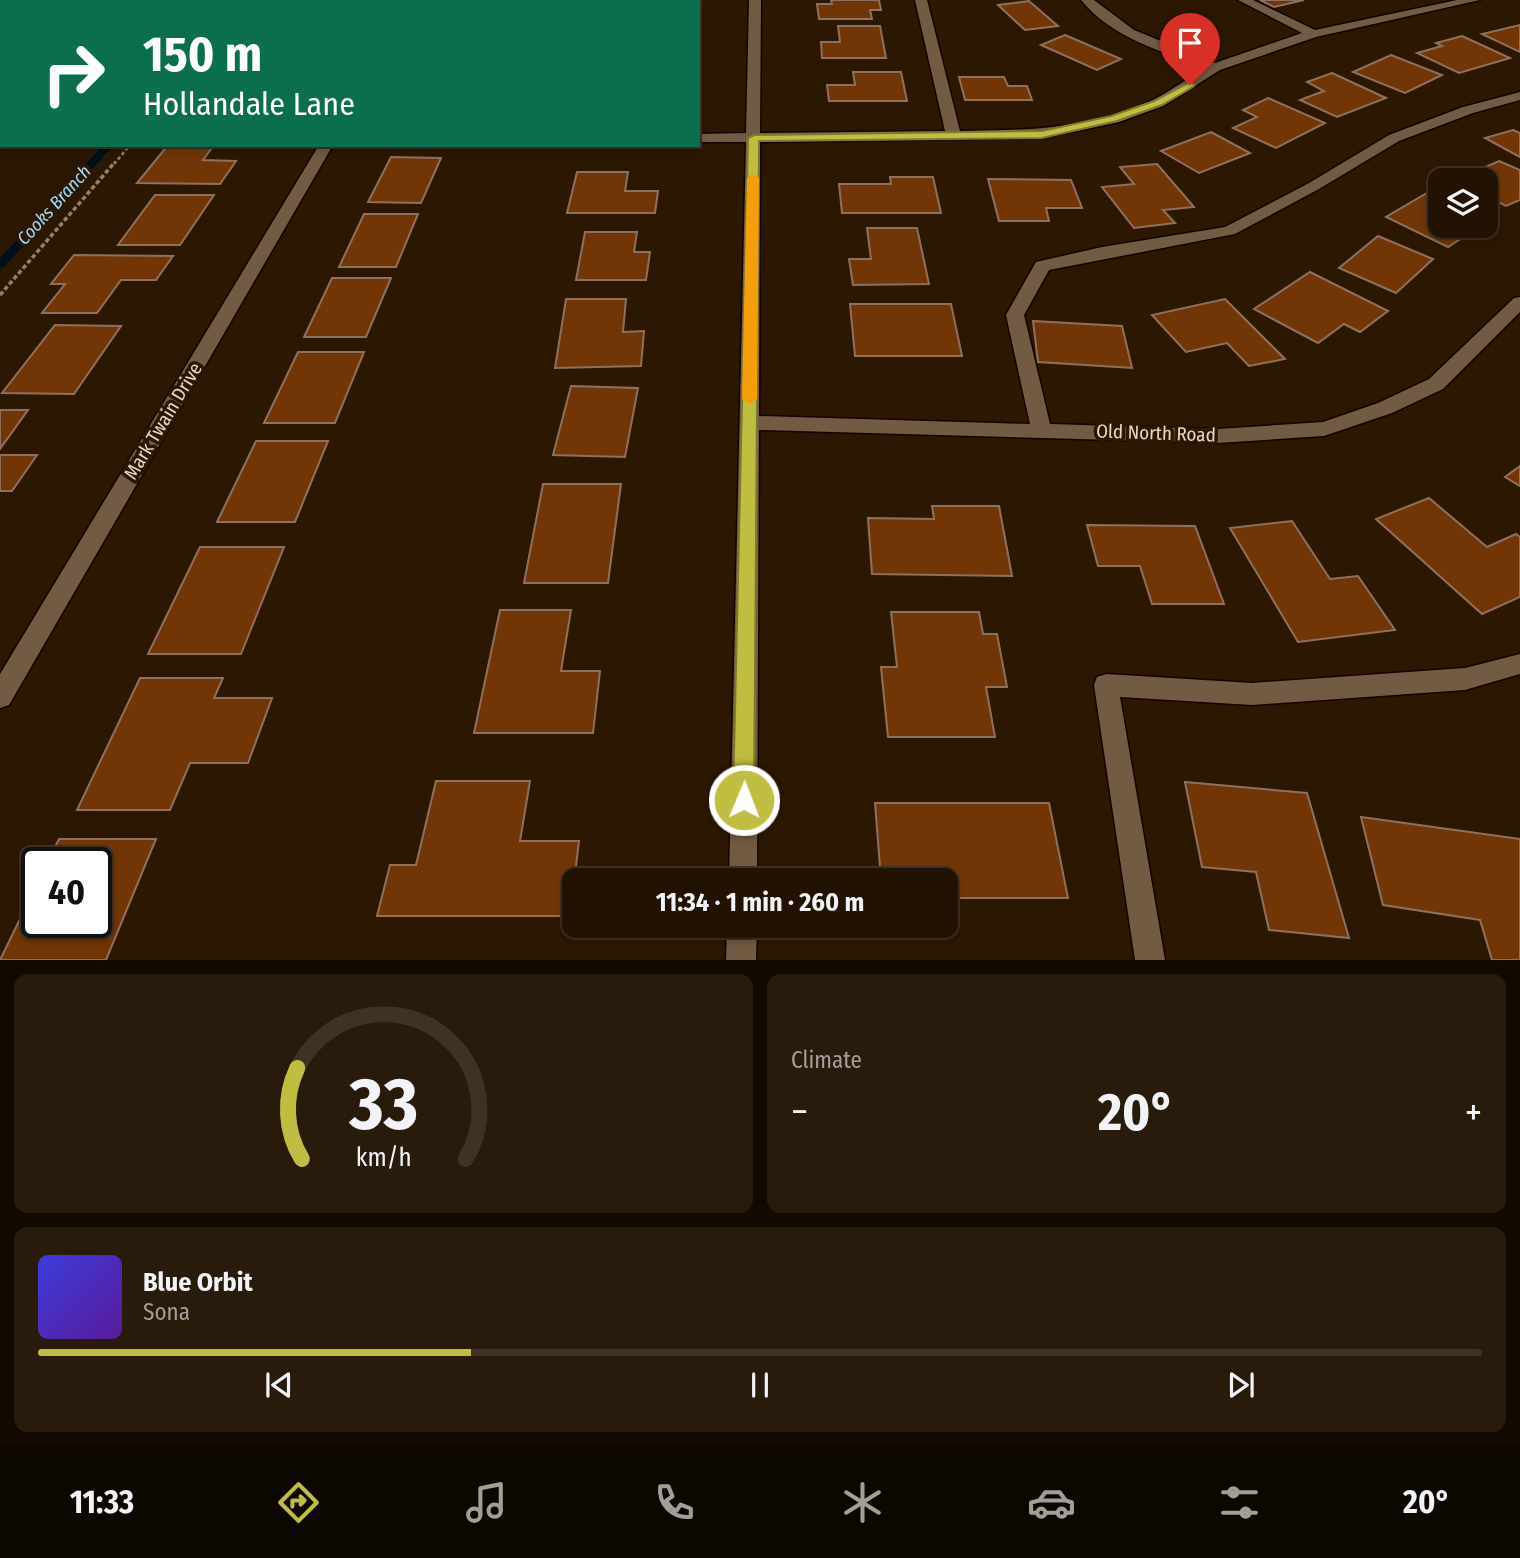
<!DOCTYPE html>
<meta charset="utf-8">
<style>
body{margin:0;font-family:"Fira Sans Condensed",sans-serif;background:#291b0c;color:#f1f3f6;height:100vh;display:flex;flex-direction:column;font-size:26px;white-space:nowrap}
*{box-sizing:border-box;margin:0}
p{font-size:23px;color:#a29e99}
.icon{flex:none;width:38px;height:38px;fill:none;stroke:currentColor;stroke-width:2;stroke-linecap:round;stroke-linejoin:round}
.map{position:relative;height:960px;overflow:hidden}
.drawer{display:flex;flex-direction:column;gap:14px;padding:14px;background:#120a01;flex:1}
.drawer>*{flex:none}
.top-card{position:absolute;left:0px;top:0px;width:700px;height:147px;box-shadow:0 4px 10px #0003,0 0 0 2px #3e3224;background:#0b6e4f;color:#fff;overflow:hidden}
.fabs{position:absolute;left:1428px;top:168px;display:grid;gap:14px}
.fabs a{display:grid;place-items:center;width:70px;height:70px;border-radius:14px;background:#211202;box-shadow:0 4px 10px #0003,0 0 0 2px #3e3224;font-size:35px}
.speed{position:absolute;left:21px;top:847px;display:flex;gap:14px;font-size:35px;font-weight:700;text-align:center}
.speed>*{display:grid;place-content:center;width:91px;height:91px;border-radius:50%;background:#211202;box-shadow:0 4px 10px #0003,0 0 0 2px #3e3224;line-height:1}
.speed .limit{border:4px solid #111;border-radius:10px;background:#fff;color:#111}
.pin{position:absolute;display:grid;place-items:center;width:60px;height:60px;color:#fff;margin:-72px -30px;border-radius:50% 50% 50% 0;rotate:-45deg;box-shadow:0 0 7px #0007}
.pin .icon{rotate:45deg}
.me{position:absolute;width:77px;margin:-38px;rotate:1deg;stroke-linejoin:round;filter:drop-shadow(0 0 5px #0008)}
.turn{display:flex;align-items:center;gap:24px;height:147px;padding:0 28px;font-size:32px}
.turn .icon{width:91px;height:91px;stroke-width:2.5}
.turn b{display:block;font-size:49px;line-height:60px}
.big{font-size:52px;font-weight:700;line-height:1.1}
.drawer .card{flex:1;display:flex;flex-direction:column;justify-content:center;gap:10px;min-width:0;padding:0 24px;border-radius:14px;background:#291b0c}
.drawer .dial{align-items:center;gap:0}
.dial svg{height:182px;overflow:visible;fill:none;stroke:#3e3224;stroke-width:7;stroke-linecap:round;text-anchor:middle}
.dial text{fill:#f1f3f6;stroke:none}
.song{display:flex;align-items:center;gap:21px}
.cover{width:84px;height:84px;border-radius:10px;background:linear-gradient(135deg,hsl(240 70% 55%),hsl(270 70% 35%))}
.played{height:7px;border-radius:4px;background:linear-gradient(90deg,#c0be41 30%,#3e3224 30%)}
.keys{display:flex;justify-content:space-around;direction:ltr}
.heat{display:flex;justify-content:space-between;align-items:center;font-size:38px;direction:ltr}
.drawer .tiles{flex:1;display:grid;gap:14px;grid-template-columns:1fr 1fr}
.card:last-child{grid-column:span 2}
.trip{position:absolute;left:562px;top:868px;width:396px;height:70px;border-radius:14px;background:#211202;box-shadow:0 4px 10px #0003,0 0 0 2px #3e3224;font-weight:700;line-height:70px;text-align:center}
.tab-bar{display:flex;height:112px;justify-content:space-around;align-items:center;background:#0d0701;color:#a29e99}
.tab-bar .icon{width:49px;height:49px}
.tab-bar .current{color:#c0be41}
.tab-bar b{font-size:32px;color:#f1f3f6}
.map>svg:first-child{display:block}
.lines{fill:none;stroke-linecap:round;stroke-linejoin:round}
.stream{fill:#000f1c;fill-rule:evenodd}
.building{fill:#723606;stroke:#8f705e;stroke-width:2}
.minor-casing{stroke:#130300;stroke-width:3}
.path-far1{stroke:#91806f;stroke-width:2.5;stroke-dasharray:3.5 2.5;stroke-linecap:butt}
.path{stroke:#91806f;stroke-width:3.5;stroke-dasharray:4.5 2.5;stroke-linecap:butt}
.minor{fill:#735b43;fill-rule:evenodd}
.route{fill:#c0be41;stroke:#7d7c2a;stroke-width:2}
.slow{fill:#f59e0b}
.labels{text-anchor:middle;dominant-baseline:central;stroke-width:7;stroke-linejoin:round;paint-order:stroke}
.far-water-label{font-size:18px;font-style:italic;fill:#a0daff;stroke:#2c1802}
.street-label{font-size:19px;fill:#e4d6c9;stroke:#2c1802}
</style>
<div class="map">
<svg width="1520" height="960" viewBox="0 0 1520 960">
<rect width="100%" height="100%" fill="#2c1802"/>
<g class="lines">
<g class="stream">
<polygon points="313,0 323,0 312,2"/>
<polygon points="103,145 114,145 4,267 0,268 0,258"/>
</g>
</g>
<g class="building">
<polygon points="831,0 879,0 881,10 870,10 872,19 819,19 817,4 832,4"/>
<polygon points="1260,0 1304,0 1274,7"/>
<polygon points="1029,1 1058,26 1025,30 998,5"/>
<polygon points="1520,25 1520,52 1482,34"/>
<polygon points="838,26 880,26 886,58 822,58 821,42 840,42"/>
<polygon points="1065,35 1121,59 1097,70 1041,45"/>
<polygon points="1462,36 1510,58 1459,73 1417,53 1442,46 1436,43"/>
<polygon points="1391,55 1442,75 1405,93 1353,72"/>
<polygon points="853,72 901,72 907,101 829,101 827,85 855,85"/>
<polygon points="1332,73 1386,98 1337,117 1300,100 1324,91 1307,82"/>
<polygon points="959,77 1004,77 1008,86 1027,86 1032,100 965,100"/>
<polygon points="1268,98 1325,123 1276,148 1233,128 1257,117 1243,110"/>
<polygon points="1513,130 1520,133 1520,157 1485,138"/>
<polygon points="1211,132 1250,153 1199,173 1161,151"/>
<polygon points="168,145 214,145 203,160 236,161 220,184 137,183"/>
<polygon points="391,157 441,158 421,203 368,202"/>
<polygon points="1499,161 1520,170 1520,200 1506,206 1486,196 1486,180 1456,180"/>
<polygon points="1157,164 1194,207 1163,210 1175,223 1134,228 1102,187 1134,184 1120,167"/>
<polygon points="577,172 628,172 625,191 658,191 655,213 567,213"/>
<polygon points="890,177 933,177 941,213 842,213 839,184 891,184"/>
<polygon points="988,179 1071,180 1082,208 1046,208 1049,221 999,221"/>
<polygon points="1430,191 1440,195 1440,226 1480,226 1448,247 1386,217"/>
<polygon points="155,195 214,195 180,245 118,245"/>
<polygon points="364,214 418,214 396,267 339,267"/>
<polygon points="867,228 917,228 929,284 853,285 849,259 871,259"/>
<polygon points="585,232 637,232 634,252 650,252 646,280 576,280"/>
<polygon points="1378,236 1433,259 1396,293 1339,268"/>
<polygon points="74,255 173,256 156,280 121,280 97,313 42,313 65,284 51,284"/>
<polygon points="1310,272 1388,311 1360,332 1344,324 1318,343 1254,309"/>
<polygon points="332,278 391,278 366,337 304,337"/>
<polygon points="566,299 626,299 623,332 644,331 641,366 555,368"/>
<polygon points="1225,299 1285,359 1249,366 1227,343 1186,352 1152,315"/>
<polygon points="850,304 951,304 962,356 855,356"/>
<polygon points="1033,321 1122,326 1132,368 1038,362"/>
<polygon points="55,325 121,326 74,394 2,393"/>
<polygon points="298,352 364,352 335,423 264,423"/>
<polygon points="571,386 638,388 625,457 553,455"/>
<polygon points="0,410 28,410 0,449"/>
<polygon points="256,441 328,441 295,522 217,522"/>
<polygon points="0,455 37,455 12,491 0,491"/>
<polygon points="1520,466 1520,486 1505,477"/>
<polygon points="543,484 621,484 608,583 524,583"/>
<polygon points="1429,498 1487,547 1516,534 1520,537 1520,597 1482,614 1376,519"/>
<polygon points="932,506 999,506 1012,576 872,574 868,518 934,519"/>
<polygon points="1292,521 1330,579 1358,576 1395,630 1298,642 1230,528"/>
<polygon points="1087,525 1195,526 1224,604 1152,604 1140,566 1098,566"/>
<polygon points="200,547 284,547 241,654 148,654"/>
<polygon points="500,610 571,610 561,671 600,671 593,733 474,733"/>
<polygon points="891,612 979,612 983,634 997,634 1007,687 986,687 995,737 888,737 881,667 897,667"/>
<polygon points="140,678 223,678 214,698 272,698 248,763 190,763 170,810 77,810"/>
<polygon points="436,781 530,781 520,841 579,841 570,916 377,916 390,865 416,865"/>
<polygon points="1185,782 1307,793 1349,938 1269,930 1256,872 1202,867"/>
<polygon points="875,803 1049,803 1068,898 945,898 945,880 881,880"/>
<polygon points="1361,817 1520,839 1520,960 1492,960 1480,920 1383,905"/>
<polygon points="59,839 156,839 106,960 0,960 37,884 37,922 96,922 96,863 47,863"/>
</g>
<g class="lines">
<defs>
<g id="minor">
<polygon points="56,0 71,0 55,2"/>
<path d="M749 0H761L760 133 945 131 915 0H927L960 131C1024 130 1096 130 1155 99 1172 90 1188 78 1205 68 1161 51 1112 38 1081 0H1094L1134 30 1215 63 1302 33 1238 0H1253L1315 30 1457 0H1480L1316 37 1220 70 1163 106 1119 122 1042 138 760 142 759 416 1030 424 1006 315 1036 262 1102 247 1225 227 1309 183 1389 135 1463 107 1520 92V100L1473 113 1399 141 1319 189 1235 234 1049 270 1024 315 1050 424 1218 429 1323 422 1378 403 1429 379 1514 298 1520 297V312L1443 389 1392 413 1324 436 1218 443 759 430 757 880H729L746 142H698V134L746 133Z"/>
<polygon points="2,20 2,28 0,29 0,21"/>
<rect x="0" y="112" width="2" height="8"/>
<polygon points="319,145 333,145 9,705 0,708 0,674"/>
<polygon points="1520,654 1520,674 1465,690 1252,705 1120,697 1165,960 1135,960 1094,685 1097,677 1106,674 1252,683 1465,668"/>
<polygon points="727,926 757,926 756,960 726,960"/>
</g>
</defs>
<use href="#minor" class="minor-casing"/>
<polyline class="path-far1" points="114,164 130,145"/>
<polyline class="path" points="0,295 115,162"/>
<use href="#minor" class="minor"/>
</g>
<polygon class="route" points="1190,82 1195,85 1193,87 1162,105 1117,121 1042,138 759,141 754,800 751,806 744,809 736,806 733,800 748,138 754,135 1042,131 1111,116 1154,101"/>
<polygon class="slow" points="753,174 759,178 757,399 750,404 742,399 747,178"/>
<g class="labels">
<g class="far-water-label">
<text transform="translate(54 205) rotate(-48)">Cooks Branch</text>
</g>
<g class="street-label">
<text transform="translate(163 421) rotate(-59)">Mark Twain Drive</text>
<text transform="translate(1156 433) rotate(2)">Old North Road</text>
</g>
</g>
</svg>
<div class="fabs">
<a><svg class="icon" aria-label="layers" viewBox="0 0 24 24"><path d="M12 4l9 5-9 5-9-5zM3 14l9 5 9-5"/></svg></a>
</div>
<div class="speed"><div class="limit">40</div></div>
<div class="pin" style="left:1190px;top:85px;background:#d93025"><svg class="icon" aria-label="arrive" viewBox="0 0 24 24"><path d="M6 21V4h12l-3 4 3 4H6"/></svg></div>
<svg class="me" style="left:744px;top:800px" viewBox="-20 -20 40 40"><circle r="17" fill="#c0be41" stroke="#fff" stroke-width="3"/><path d="M0-11L8 9 0 5-8 9z" fill="#fff"/></svg>
<div class="trip">11:34 · 1 min · 260 m</div>
<div class="top-card">
<div class="turn"><svg class="icon" aria-label="right" viewBox="0 0 24 24"><path d="M7 20v-9h11M14 6l5 5-5 5"/></svg><div><b>150 m</b>Hollandale Lane</div></div>
</div>
</div>
<section class="drawer">
<div class="tiles">
<div class="card dial"><svg viewBox="0 0 100 80">
<path d="M14 69A42 42 0 1 1 86 69"/>
<path d="M14 69A42 42 0 0 1 12 29" stroke="#c0be41"/>
<text x="50" y="56" font-size="32" font-weight="700">33</text>
<text x="50" y="72" font-size="11">km/h</text>
</svg></div>
<div class="card"><p>Climate</p>
<div class="heat"><a>−</a><b class="big">20°</b><a>+</a></div>
</div>
<div class="card">
<div class="song"><i class="cover"></i><div><b>Blue Orbit</b><p>Sona</p></div></div>
<div class="played"></div>
<div class="keys"><svg class="icon" aria-label="previous" viewBox="0 0 24 24"><path d="M18 5L8 12l10 7zM5 5v14"/></svg><svg class="icon" aria-label="pause" viewBox="0 0 24 24"><path d="M8 5v14M16 5v14"/></svg><svg class="icon" aria-label="next" viewBox="0 0 24 24"><path d="M6 5l10 7-10 7zM19 5v14"/></svg></div>
</div>
</div>
</section>
<nav class="tab-bar">
<b>11:33</b>
<svg class="icon current" aria-label="directions" viewBox="0 0 24 24"><path d="M12 3l9 9-9 9-9-9zM9 14v-3h6M13 9l2 2-2 2"/></svg>
<svg class="icon" aria-label="music" viewBox="0 0 24 24"><path d="M9 18V5l10-2v13"/><circle cx="6" cy="18" r="3"/><circle cx="16" cy="16" r="3"/></svg>
<svg class="icon" aria-label="phone" viewBox="0 0 24 24"><path d="M5 4h4l2 5-3 2q2 4 5 5l2-3 5 2v4C11 20 4 13 5 4z"/></svg>
<svg class="icon" aria-label="climate" viewBox="0 0 24 24"><path d="M12 3v18M4 7l16 10M4 17L20 7"/></svg>
<svg class="icon" aria-label="car" viewBox="0 0 24 24"><path d="M5 17H2v-5l4-1 3-4h7l3 4 3 1v5h-3M9 17h6M6 11h13"/><circle cx="7" cy="17" r="2"/><circle cx="17" cy="17" r="2"/></svg>
<svg class="icon" aria-label="filters" viewBox="0 0 24 24"><path d="M4 7h16M4 17h16"/><circle cx="9" cy="7" r="2"/><circle cx="15" cy="17" r="2"/></svg>
<b>20°</b>
</nav>
